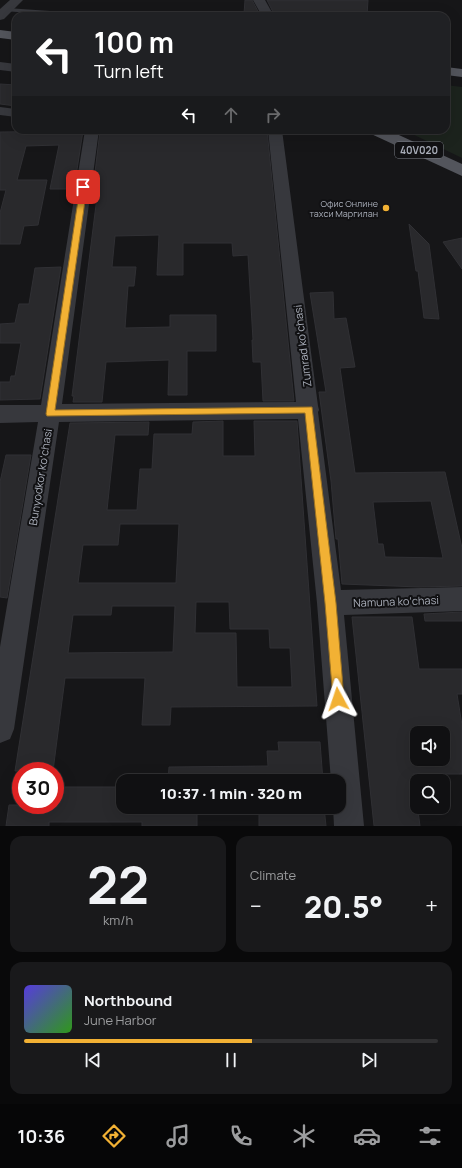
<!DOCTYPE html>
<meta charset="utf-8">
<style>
body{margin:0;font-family:Manrope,sans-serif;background:#19191b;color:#f1f3f6;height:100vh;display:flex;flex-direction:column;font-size:15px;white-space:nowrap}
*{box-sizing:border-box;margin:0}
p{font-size:13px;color:#9c9d9f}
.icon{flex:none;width:22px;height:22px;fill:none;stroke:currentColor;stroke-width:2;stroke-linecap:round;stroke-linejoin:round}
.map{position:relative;height:826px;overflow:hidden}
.side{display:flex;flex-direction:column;gap:10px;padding:10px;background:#09090a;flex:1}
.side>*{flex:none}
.banner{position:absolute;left:12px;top:12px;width:438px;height:122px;border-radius:12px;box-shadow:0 4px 16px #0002,0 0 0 1px #303032;background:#202124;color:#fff;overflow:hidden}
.tools{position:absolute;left:410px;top:726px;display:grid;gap:8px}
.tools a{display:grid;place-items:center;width:40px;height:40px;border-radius:8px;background:#101012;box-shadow:0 4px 16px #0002,0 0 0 1px #303032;font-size:20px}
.speed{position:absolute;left:12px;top:762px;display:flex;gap:8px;font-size:20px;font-weight:700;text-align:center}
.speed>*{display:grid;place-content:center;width:52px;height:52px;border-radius:50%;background:#101012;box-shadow:0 4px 16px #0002,0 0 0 1px #303032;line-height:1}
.speed .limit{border:6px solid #d22;background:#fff;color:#111}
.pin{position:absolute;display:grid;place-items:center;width:34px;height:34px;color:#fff;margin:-17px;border-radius:8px;box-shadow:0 2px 6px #0006}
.me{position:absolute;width:44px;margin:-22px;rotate:355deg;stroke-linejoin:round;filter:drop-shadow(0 0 3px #0008)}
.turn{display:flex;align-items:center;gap:14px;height:84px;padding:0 16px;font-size:18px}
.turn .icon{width:52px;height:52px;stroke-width:2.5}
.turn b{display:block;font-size:28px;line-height:34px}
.lanes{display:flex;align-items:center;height:38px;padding:0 16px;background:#0003;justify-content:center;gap:20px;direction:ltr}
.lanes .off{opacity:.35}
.big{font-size:30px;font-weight:800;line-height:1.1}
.side .card{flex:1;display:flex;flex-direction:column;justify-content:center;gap:6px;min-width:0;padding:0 14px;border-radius:12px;background:#19191b}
.side .dial{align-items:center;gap:0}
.dial b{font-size:52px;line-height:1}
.song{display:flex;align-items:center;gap:12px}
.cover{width:48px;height:48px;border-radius:6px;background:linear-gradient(135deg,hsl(250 70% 55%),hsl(110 70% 35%))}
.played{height:4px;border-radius:2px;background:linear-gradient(90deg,#f2b134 55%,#303032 55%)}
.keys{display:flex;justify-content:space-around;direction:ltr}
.heat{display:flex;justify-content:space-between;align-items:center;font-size:22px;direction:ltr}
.side .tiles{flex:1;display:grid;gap:10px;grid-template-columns:1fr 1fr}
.card:last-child{grid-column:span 2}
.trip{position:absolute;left:116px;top:774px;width:230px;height:40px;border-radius:12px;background:#101012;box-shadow:0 4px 16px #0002,0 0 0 1px #303032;font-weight:800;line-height:40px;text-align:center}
.tab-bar{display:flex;height:64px;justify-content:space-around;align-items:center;background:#060607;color:#9c9d9f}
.tab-bar .icon{width:28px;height:28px}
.tab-bar .on{color:#f2b134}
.tab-bar b{font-size:18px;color:#f1f3f6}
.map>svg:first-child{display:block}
.green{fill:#1c231d}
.building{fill:#29292c;stroke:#303034;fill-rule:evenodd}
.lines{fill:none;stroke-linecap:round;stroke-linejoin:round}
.lane{fill:#37383d;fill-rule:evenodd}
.street{fill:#37383d;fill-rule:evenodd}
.primary{fill:#53555c;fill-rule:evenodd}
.route{fill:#f2b134;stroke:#9d7322}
.poi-dot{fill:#f2b134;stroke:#111113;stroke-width:1.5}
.labels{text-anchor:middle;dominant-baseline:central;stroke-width:4;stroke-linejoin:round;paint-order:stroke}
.far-poi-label{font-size:9px;fill:#a8adb8;stroke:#111113;text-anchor:end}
.shield{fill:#111113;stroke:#7b7e86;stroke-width:1}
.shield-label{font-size:10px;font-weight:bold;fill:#a8adb8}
.street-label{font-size:11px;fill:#a8adb8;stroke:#111113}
</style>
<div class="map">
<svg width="462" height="826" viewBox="0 0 462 826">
<rect width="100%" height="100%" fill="#161618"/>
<polygon class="green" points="446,85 462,87 462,158 404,130 446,130"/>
<g class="building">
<polygon points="245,0 252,0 260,15 244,14"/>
<polygon points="267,0 368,0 367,16 275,16"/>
<polygon points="0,84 16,85 16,106 0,104"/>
<polygon points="267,130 294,401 263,401 261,362 253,362 252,340 253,340 248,255 233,256 232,243 183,243 183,275 157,275 159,235 115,236 112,267 136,267 134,286 128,286 125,328 170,327 170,315 216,315 216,351 187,351 187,395 168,395 169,360 106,362 102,402 73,402 74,396 72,396 98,189 93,189 100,131"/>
<polygon points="83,131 74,189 50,189 59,145 26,146 17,180 47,180 38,225 24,226 20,244 0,244 0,213 6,190 0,190 0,132"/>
<polygon points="409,224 429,244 439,319 424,318 418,271 416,271"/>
<polygon points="462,238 462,269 443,242"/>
<polygon points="61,267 40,399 0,400 0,382 10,382 11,376 15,376 21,343 0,343 0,324 15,323 19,304 29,304 35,268"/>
<path d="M333 292 334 319 346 318 355 367 340 368 355 473 445 472 462 548V586L419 587 342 584 338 539H336L331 481 319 392H326L310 293ZM431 501 443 558 385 557 383 544H378L373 502Z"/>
<path d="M223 421V456H255L254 421H297L317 706 171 707 170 725H142L145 678H65L53 771H15L70 423 149 422 148 435H115L107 510H137L140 469H152L154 434H192L193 422ZM120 524H179L176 583H78L83 545H118ZM196 602H229L230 629H269L270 648H290L292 687H237L236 633H195ZM112 606H175L173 652 68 653 73 615H111Z"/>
<polygon points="6,455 31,455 7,598 0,597 0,482"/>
<polygon points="462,612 462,621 425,621 424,614"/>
<path d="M352 617H412L419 669H462V694H457L462 725V774H413L420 826H374ZM417 733H443V759H417Z"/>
<polygon points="278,742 320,742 323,781 168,781 169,767 268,766 267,751 279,751"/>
<polygon points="55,787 123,787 123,807 197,807 197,826 142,826 142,822 49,822 49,826 6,826 9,805 55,805"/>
<polygon points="259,807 324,807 326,826 259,826"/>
</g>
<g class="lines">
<polygon class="lane" points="7,8 93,14 96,16 65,16 5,11 5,9"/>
<g class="street">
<polygon points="10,0 23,0 4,19 0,20 0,9"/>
<polygon points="253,0 265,0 274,16 262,16"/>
<polygon points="0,62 16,64 16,72 0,70"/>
<polygon points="0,107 16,109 16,117 0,115"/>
<polygon points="85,130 99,130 62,404 296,402 268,130 282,130 318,406 319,410 318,412 341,590 462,587 462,611 344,615 364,826 334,826 333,807 339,807 339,781 331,781 317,603 298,419 59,422 14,729 10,739 0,743 0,647 38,422 0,423 0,405 41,405"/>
</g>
<g class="primary">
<polygon points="0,30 16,32 16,40 0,38"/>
<polygon points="446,67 462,69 462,77 446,75"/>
<polygon points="367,130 388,130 462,164 462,176 369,133"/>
</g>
</g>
<polygon class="route" points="83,184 87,187 55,410 312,407 336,603 344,699 343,703 338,705 334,703 333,699 325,603 305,413 47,416 46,414 80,187"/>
<circle class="poi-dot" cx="386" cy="208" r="4"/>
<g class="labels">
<g class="far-poi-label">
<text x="378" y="203">Офис Онлине<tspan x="378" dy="10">тахси Маргилан</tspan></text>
</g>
<rect class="shield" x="395" y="142" width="48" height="16" rx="3"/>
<g class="shield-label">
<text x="419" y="150">40V020</text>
</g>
<g class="street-label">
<text transform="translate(302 346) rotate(-97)">Zumrad koʻchasi</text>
<text transform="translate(40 477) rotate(-81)">Bunyodkor koʻchasi</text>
<text transform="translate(396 601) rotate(-2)">Namuna koʻchasi</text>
</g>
</g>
</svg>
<div class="tools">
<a><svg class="icon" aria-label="sound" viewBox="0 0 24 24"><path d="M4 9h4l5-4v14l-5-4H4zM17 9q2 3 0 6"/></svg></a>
<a><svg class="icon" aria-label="search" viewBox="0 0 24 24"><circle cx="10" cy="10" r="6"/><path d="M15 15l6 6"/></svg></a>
</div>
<div class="speed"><div class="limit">30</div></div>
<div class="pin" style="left:83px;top:187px;background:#d93025"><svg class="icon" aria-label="arrive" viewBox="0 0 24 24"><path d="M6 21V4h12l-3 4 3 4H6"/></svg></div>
<svg class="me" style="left:338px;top:699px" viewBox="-20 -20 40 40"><path d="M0-17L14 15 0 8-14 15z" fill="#f2b134" stroke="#fff" stroke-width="4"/></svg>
<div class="trip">10:37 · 1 min · 320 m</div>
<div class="banner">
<div class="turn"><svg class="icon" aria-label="left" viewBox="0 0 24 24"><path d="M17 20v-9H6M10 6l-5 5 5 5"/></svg><div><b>100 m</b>Turn left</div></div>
<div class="lanes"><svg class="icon" aria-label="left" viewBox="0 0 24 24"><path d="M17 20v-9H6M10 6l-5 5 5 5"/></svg><svg class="icon off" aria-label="ahead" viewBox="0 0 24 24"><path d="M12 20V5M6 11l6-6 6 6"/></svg><svg class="icon off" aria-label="right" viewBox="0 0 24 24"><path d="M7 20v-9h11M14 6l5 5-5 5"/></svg></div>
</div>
</div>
<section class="side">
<div class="tiles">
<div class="card dial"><b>22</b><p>km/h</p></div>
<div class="card"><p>Climate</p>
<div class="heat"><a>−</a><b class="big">20.5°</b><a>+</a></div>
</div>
<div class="card">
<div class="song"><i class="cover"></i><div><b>Northbound</b><p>June Harbor</p></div></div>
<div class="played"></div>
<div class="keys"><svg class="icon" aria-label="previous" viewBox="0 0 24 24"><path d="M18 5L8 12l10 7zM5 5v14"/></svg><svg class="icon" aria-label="pause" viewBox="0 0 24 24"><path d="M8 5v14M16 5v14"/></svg><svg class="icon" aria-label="next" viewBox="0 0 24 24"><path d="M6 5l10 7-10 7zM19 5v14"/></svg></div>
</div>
</div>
</section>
<nav class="tab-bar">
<b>10:36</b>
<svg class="icon on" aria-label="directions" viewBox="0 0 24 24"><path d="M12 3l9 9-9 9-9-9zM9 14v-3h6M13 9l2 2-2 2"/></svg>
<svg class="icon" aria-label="music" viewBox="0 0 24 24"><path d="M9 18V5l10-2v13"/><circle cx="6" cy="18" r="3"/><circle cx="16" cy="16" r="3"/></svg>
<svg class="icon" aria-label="phone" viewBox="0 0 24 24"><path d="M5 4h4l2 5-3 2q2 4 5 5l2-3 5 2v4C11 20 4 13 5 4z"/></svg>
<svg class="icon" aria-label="climate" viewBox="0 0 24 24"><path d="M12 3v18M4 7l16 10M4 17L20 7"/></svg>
<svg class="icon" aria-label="car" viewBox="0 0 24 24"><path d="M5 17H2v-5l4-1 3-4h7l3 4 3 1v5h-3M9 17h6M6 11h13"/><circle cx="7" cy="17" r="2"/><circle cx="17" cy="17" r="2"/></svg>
<svg class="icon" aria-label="filters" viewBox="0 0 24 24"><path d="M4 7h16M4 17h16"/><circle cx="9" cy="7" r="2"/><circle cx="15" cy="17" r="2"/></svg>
</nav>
